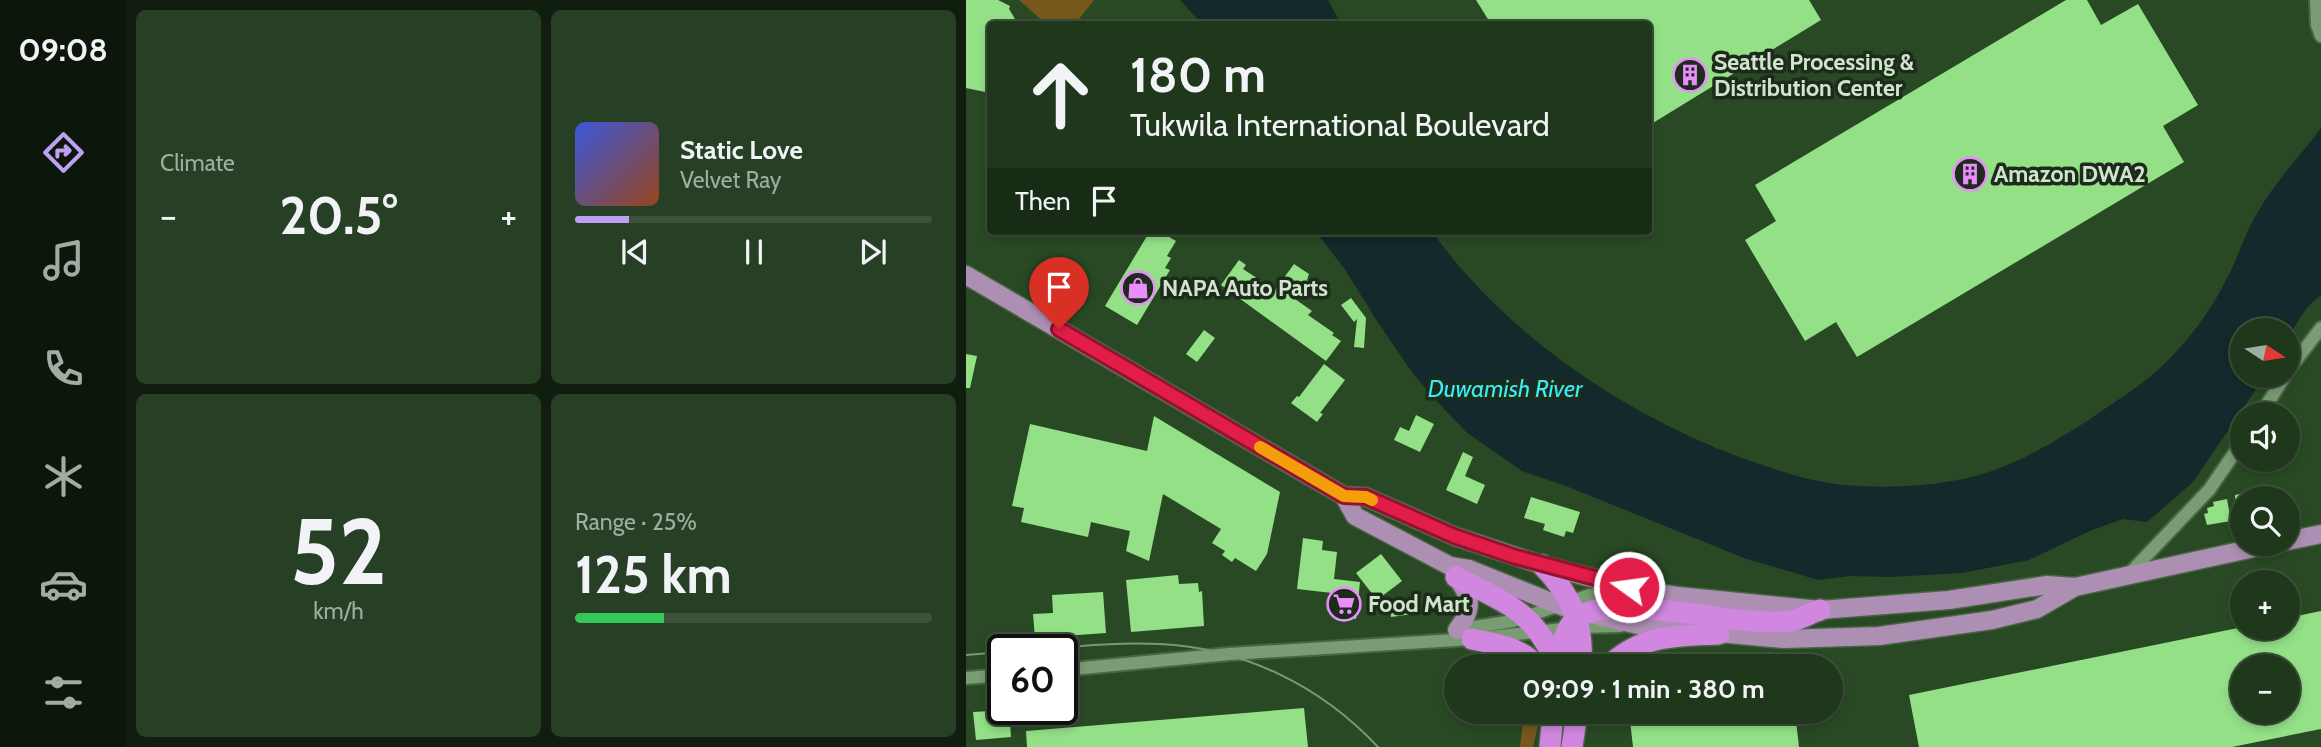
<!DOCTYPE html>
<meta charset="utf-8">
<style>
body{margin:0;font-family:Cabin,sans-serif;background:#273f24;color:#f1f3f6;height:100vh;display:flex;flex-direction:column;font-size:26px;white-space:nowrap}
*{box-sizing:border-box;margin:0}
p{font-size:23px;color:#a1aca3}
.icon{flex:none;width:38px;height:38px;fill:none;stroke:currentColor;stroke-width:2;stroke-linecap:round;stroke-linejoin:round}
.map{position:relative;flex:1;overflow:hidden}
.details{display:flex;flex-direction:column;gap:10px;padding:10px;background:#111e0f;width:840px}
.details>*{flex:none}
.guide{position:absolute;left:21px;top:21px;width:665px;height:214px;border-radius:7px;box-shadow:0 4px 10px #0003,0 0 0 2px #3c513a;background:#1f371b;color:#f1f3f6;overflow:hidden}
.needle{width:46px;rotate:102deg}
.controls{position:absolute;left:1264px;top:318px;display:grid;gap:14px}
.controls a{display:grid;place-items:center;width:70px;height:70px;border-radius:50%;background:#1f371b;box-shadow:0 4px 10px #0003,0 0 0 2px #3c513a;font-size:35px}
.speed{position:absolute;left:21px;top:634px;display:flex;gap:14px;font-size:35px;font-weight:700;text-align:center}
.speed>*{display:grid;place-content:center;width:91px;height:91px;border-radius:50%;background:#1f371b;box-shadow:0 4px 10px #0003,0 0 0 2px #3c513a;line-height:1}
.speed .limit{border:4px solid #111;border-radius:10px;background:#fff;color:#111}
.pin{position:absolute;display:grid;place-items:center;width:60px;height:60px;color:#fff;margin:-72px -30px;border-radius:50% 50% 50% 0;rotate:-45deg;box-shadow:0 0 7px #0007}
.pin .icon{rotate:45deg}
.me{position:absolute;width:77px;margin:-38px;rotate:284deg;stroke-linejoin:round;filter:drop-shadow(0 0 5px #0008)}
.turn{display:flex;align-items:center;gap:24px;height:147px;padding:0 28px;font-size:32px}
.turn .icon{width:91px;height:91px;stroke-width:2.5}
.turn b{display:block;font-size:49px;line-height:60px}
.then{display:flex;align-items:center;height:66px;padding:0 28px;background:#0003;gap:14px;font-size:26px}
.big{font-size:52px;font-weight:800;line-height:1.1}
.details .card{flex:1;display:flex;flex-direction:column;justify-content:center;gap:10px;min-width:0;padding:0 24px;border-radius:10px;background:#273f24}
.details .dial{align-items:center;gap:0}
.dial b{font-size:91px;line-height:1}
.song{display:flex;align-items:center;gap:21px}
.cover{width:84px;height:84px;border-radius:10px;background:linear-gradient(135deg,hsl(230 70% 55%),hsl(20 70% 35%))}
.played{height:7px;border-radius:4px;background:linear-gradient(90deg,#bca0f2 15%,#3c513a 15%)}
.keys{display:flex;justify-content:space-around;direction:ltr}
.heat{display:flex;justify-content:space-between;align-items:center;font-size:38px;direction:ltr}
.charge{height:10px;border-radius:5px;background:linear-gradient(90deg,#34c759 25%,#3c513a 0)}
.details .tiles{flex:1;display:grid;gap:10px;grid-template-columns:repeat(2,1fr)}
.trip{position:absolute;left:478px;top:654px;width:399px;height:70px;border-radius:35px;background:#1f371b;box-shadow:0 4px 10px #0003,0 0 0 2px #3c513a;font-weight:800;line-height:70px;text-align:center}
main{display:flex;flex:1;min-height:0}
.tabs{display:flex;flex-direction:column;width:126px;justify-content:space-around;align-items:center;background:#0c160b;color:#a1aca3}
.tabs .icon{width:49px;height:49px}
.tabs .current{color:#bca0f2}
.tabs b{font-size:32px;color:#f1f3f6}
.map>svg:first-child{display:block}
.green{fill:#76581c}
.water{fill:#13292b}
.building{fill:#93e087;fill-rule:evenodd}
.lines{fill:none;stroke-linecap:round;stroke-linejoin:round}
.minor-casing{stroke:#496544;stroke-width:16}
.major-casing{stroke:#496544;stroke-width:21}
.highway-casing{stroke:#496544;stroke-width:24}
.minor{stroke:#799c73;stroke-width:12}
.major{stroke:#ae8fb4;stroke-width:18}
.highway{stroke:#d186e0;stroke-width:21}
.tram{stroke:#7c9577;stroke-width:2}
.route-casing{stroke:#92132f;stroke-width:18}
.route{stroke:#e11d48;stroke-width:12}
.slow{stroke:#f59e0b;stroke-width:12}
.labels{text-anchor:middle;dominant-baseline:central;stroke-width:7;stroke-linejoin:round;paint-order:stroke}
.poi-label{font-size:23px;font-weight:bold;fill:#d1e4cd;stroke:#1c2b1a;text-anchor:start}
.water-label{font-size:24px;font-style:italic;fill:#37edf7;stroke:#1c2b1a}
</style>
<main>
<nav class="tabs">
<b>09:08</b>
<svg class="icon current" aria-label="directions" viewBox="0 0 24 24"><path d="M12 3l9 9-9 9-9-9zM9 14v-3h6M13 9l2 2-2 2"/></svg>
<svg class="icon" aria-label="music" viewBox="0 0 24 24"><path d="M9 18V5l10-2v13"/><circle cx="6" cy="18" r="3"/><circle cx="16" cy="16" r="3"/></svg>
<svg class="icon" aria-label="phone" viewBox="0 0 24 24"><path d="M5 4h4l2 5-3 2q2 4 5 5l2-3 5 2v4C11 20 4 13 5 4z"/></svg>
<svg class="icon" aria-label="climate" viewBox="0 0 24 24"><path d="M12 3v18M4 7l16 10M4 17L20 7"/></svg>
<svg class="icon" aria-label="car" viewBox="0 0 24 24"><path d="M5 17H2v-5l4-1 3-4h7l3 4 3 1v5h-3M9 17h6M6 11h13"/><circle cx="7" cy="17" r="2"/><circle cx="17" cy="17" r="2"/></svg>
<svg class="icon" aria-label="filters" viewBox="0 0 24 24"><path d="M4 7h16M4 17h16"/><circle cx="9" cy="7" r="2"/><circle cx="15" cy="17" r="2"/></svg>
</nav>
<section class="details">
<div class="tiles">
<div class="card"><p>Climate</p>
<div class="heat"><a>−</a><b class="big">20.5°</b><a>+</a></div>
</div>
<div class="card">
<div class="song"><i class="cover"></i><div><b>Static Love</b><p>Velvet Ray</p></div></div>
<div class="played"></div>
<div class="keys"><svg class="icon" aria-label="previous" viewBox="0 0 24 24"><path d="M18 5L8 12l10 7zM5 5v14"/></svg><svg class="icon" aria-label="pause" viewBox="0 0 24 24"><path d="M8 5v14M16 5v14"/></svg><svg class="icon" aria-label="next" viewBox="0 0 24 24"><path d="M6 5l10 7-10 7zM19 5v14"/></svg></div>
</div>
<div class="card dial"><b>52</b><p>km/h</p></div>
<div class="card"><p>Range · 25%</p><b class="big">125 km</b><div class="charge"></div></div>
</div>
</section>
<div class="map">
<svg width="1355" height="747" viewBox="0 0 1355 747">
<rect width="100%" height="100%" fill="#294924"/>
<g class="green">
<polygon points="53,0 128,0 109,24 80,24"/>
<polygon points="558,712 575,712 567,747 554,747"/>
</g>
<g class="water">
<polygon points="214,0 362,0 375,24 236,24"/>
<path d="M1355 128V295C1337 308 1331 323 1321 342V331H1276V376H1299L1227 482 1181 522 1157 519 1126 530 1063 560 996 573 925 577 884 576 852 580 778 558 600 486 556 471 500 432 465 395 445 371 411 321 378 268 349 231H465C477 246 488 261 501 275 574 357 677 422 779 459 810 470 845 482 878 485 914 488 951 487 986 481 1039 473 1086 444 1130 415 1153 399 1178 384 1198 364 1222 341 1244 312 1259 282 1272 259 1279 232 1293 210 1310 181 1335 155 1355 128Z"/>
</g>
<g class="building">
<polygon points="0,0 32,0 44,6 43,9 52,24 24,24 24,93 0,88"/>
<polygon points="510,0 843,0 855,20 682,126 682,24 525,24"/>
<polygon points="1100,0 1121,0 1135,25 1172,4 1232,105 1197,126 1218,162 891,357 870,322 839,341 779,240 810,221 789,185"/>
<polygon points="184,231 193,231 210,241 201,256 205,258 199,268 204,270 171,325 139,306"/>
<polygon points="273,260 280,265 277,269 309,290 328,264 343,274 341,280 343,281 329,299 346,311 342,315 368,333 366,335 375,341 360,361 255,285"/>
<polygon points="385,298 400,318 398,348 388,347 391,319 388,322 375,305"/>
<polygon points="238,330 249,338 231,362 220,354"/>
<polygon points="0,354 11,356 4,388 0,388"/>
<polygon points="358,364 379,380 354,413 357,414 351,422 325,403 331,396 333,397"/>
<polygon points="450,415 468,424 454,452 428,440 434,427 443,431"/>
<polygon points="188,416 314,492 301,554 290,571 269,558 266,562 256,555 259,551 246,543 255,529 197,494 183,561 160,551 164,531 125,522 122,537 55,522 58,508 46,506 64,424 181,451"/>
<polygon points="497,452 507,457 499,476 519,485 511,504 480,490"/>
<polygon points="1301,488 1304,499 1269,499 1269,495"/>
<polygon points="565,497 614,512 607,533 600,531 598,537 577,530 579,524 558,518"/>
<polygon points="1261,499 1265,521 1241,525 1238,514 1242,513 1241,508 1248,506 1247,502"/>
<polygon points="337,538 357,541 356,550 371,552 368,579 394,582 390,619 364,615 366,593 331,589"/>
<polygon points="415,554 436,581 411,600 390,573"/>
<polygon points="212,575 213,584 232,583 233,592 236,591 238,626 165,632 160,580"/>
<polygon points="137,592 140,633 69,638 67,614 87,613 86,595"/>
<polygon points="446,600 447,614 425,617 423,602"/>
<path d="M1355 611V729L1266 747H953L943 695 1272 628H1321V618ZM1276 667H1321V712H1276Z"/>
<polygon points="338,708 342,747 61,747 60,731"/>
<polygon points="43,710 45,737 10,740 7,712"/>
<polygon points="663,712 829,712 833,747 667,747"/>
</g>
<g class="lines">
<defs>
<g id="minor">
<polyline points="1350,0 1351,25 1355,36"/>
<polyline points="1321,372 1355,328"/>
<polyline points="1294,415 1319,376"/>
<polyline points="1163,574 1243,490 1276,442"/>
<polyline points="489,630 547,621 624,595 658,591"/>
<polyline points="96,670 263,654 506,639 614,627 654,626"/>
<polyline points="0,678 37,675"/>
</g>
<g id="major">
<polyline points="0,275 378,496 400,497 488,536 576,565 676,591 712,596 854,610 983,600 1081,585 1109,587"/>
<polyline points="378,496 389,516 484,566 503,569 600,608 676,626 818,639 913,636 1026,620 1071,609 1109,587 1306,544"/>
<polyline points="1321,541 1355,534"/>
<path d="M489 575C505 597 509 607 491 630"/>
</g>
<g id="highway">
<path d="M576 565C606 596 618 623 615 667"/>
<path d="M490 577C539 603 570 611 591 667"/>
<path d="M506 639C531 644 554 647 572 667"/>
<path d="M592 667C595 650 597 629 611 618 646 590 774 629 824 621 834 620 844 613 854 610"/>
<path d="M642 667C675 634 710 636 753 634"/>
<polyline points="584,747 587,712"/>
<polyline points="606,747 611,712"/>
</g>
</defs>
<use href="#minor" class="minor-casing"/>
<use href="#major" class="major-casing"/>
<use href="#highway" class="highway-casing"/>
<use href="#minor" class="minor"/>
<use href="#major" class="major"/>
<use href="#highway" class="highway"/>
<g class="tram">
<path d="M76 649C115 646 154 642 194 644 278 648 355 686 412 747"/>
<polyline points="0,655 37,652"/>
</g>
</g>
<g class="lines">
<defs>
<polyline id="route" points="93,329 378,496 400,497 488,536 550,557 663,587"/>
</defs>
<use href="#route" class="route-casing"/>
<use href="#route" class="route"/>
<polyline class="slow" points="294,447 378,496 400,497 406,500"/>
</g>
<defs>
<symbol id="building-ring" viewBox="-11 -11 22 22"><circle r="9.5" fill="#1c2b1a" stroke="#ea8dfc" stroke-width="1.5"/><path d="M-4-6H4V6H1V3H-1V6H-4ZM-2.5-4.3h1.7v1.8h-1.7ZM.8-4.3h1.7v1.8H.8ZM-2.5-1h1.7V.8h-1.7ZM.8-1h1.7V.8H.8Z" fill="#ea8dfc"/></symbol>
<symbol id="shop-ring" viewBox="-11 -11 22 22"><circle r="9.5" fill="#1c2b1a" stroke="#ea8dfc" stroke-width="1.5"/><path d="M-5-2.5h2.3a2.7 3.5 0 0 1 5.4 0H5L5.5 6h-11ZM-1.5-2.5h3a1.5 2.3 0 0 0-3 0Z" fill="#ea8dfc"/></symbol>
<symbol id="supermarket-ring" viewBox="-11 -11 22 22"><circle r="9.5" fill="#1c2b1a" stroke="#ea8dfc" stroke-width="1.5"/><path d="M-6-5.5h2.5l.6 2H6L4.5 2H-2.5L-4.4-4H-6ZM-1.5 3.2a1.3 1.3 0 1 0 .1 0ZM3 3.2a1.3 1.3 0 1 0 .1 0Z" fill="#ea8dfc"/></symbol>
</defs>
<g fill-rule="evenodd">
<use href="#building-ring" x="705" y="56" width="38" height="38"/>
<use href="#building-ring" x="985" y="155" width="38" height="38"/>
<use href="#shop-ring" x="153" y="269" width="38" height="38"/>
<use href="#supermarket-ring" x="359" y="585" width="38" height="38"/>
</g>
<g class="labels">
<g class="poi-label">
<text x="748" y="62">Seattle Processing &amp;<tspan x="748" dy="26">Distribution Center</tspan></text>
<text x="1028" y="174">Amazon DWA2</text>
<text x="196" y="288">NAPA Auto Parts</text>
<text x="402" y="604">Food Mart</text>
</g>
<g class="water-label">
<text x="539" y="388">Duwamish River</text>
</g>
</g>
</svg>
<div class="controls">
<a><svg class="needle" viewBox="-14 -14 28 28"><path d="M0-13l5 13h-10z" fill="#e53935"/><path d="M0 13l5-13h-10z" fill="#a1aca3"/></svg></a>
<a><svg class="icon" aria-label="sound" viewBox="0 0 24 24"><path d="M4 9h4l5-4v14l-5-4H4zM17 9q2 3 0 6"/></svg></a>
<a><svg class="icon" aria-label="search" viewBox="0 0 24 24"><circle cx="10" cy="10" r="6"/><path d="M15 15l6 6"/></svg></a>
<a>+</a>
<a>−</a>
</div>
<div class="speed"><div class="limit">60</div></div>
<div class="pin" style="left:93px;top:329px;background:#d93025"><svg class="icon" aria-label="arrive" viewBox="0 0 24 24"><path d="M6 21V4h12l-3 4 3 4H6"/></svg></div>
<svg class="me" style="left:663px;top:587px" viewBox="-20 -20 40 40"><circle r="17" fill="#e11d48" stroke="#fff" stroke-width="3"/><path d="M0-11L8 9 0 5-8 9z" fill="#fff"/></svg>
<div class="trip">09:09 · 1 min · 380 m</div>
<div class="guide">
<div class="turn"><svg class="icon" aria-label="ahead" viewBox="0 0 24 24"><path d="M12 20V5M6 11l6-6 6 6"/></svg><div><b>180 m</b>Tukwila International Boulevard</div></div>
<div class="then">Then<svg class="icon" aria-label="arrive" viewBox="0 0 24 24"><path d="M6 21V4h12l-3 4 3 4H6"/></svg></div>
</div>
</div>
</main>
